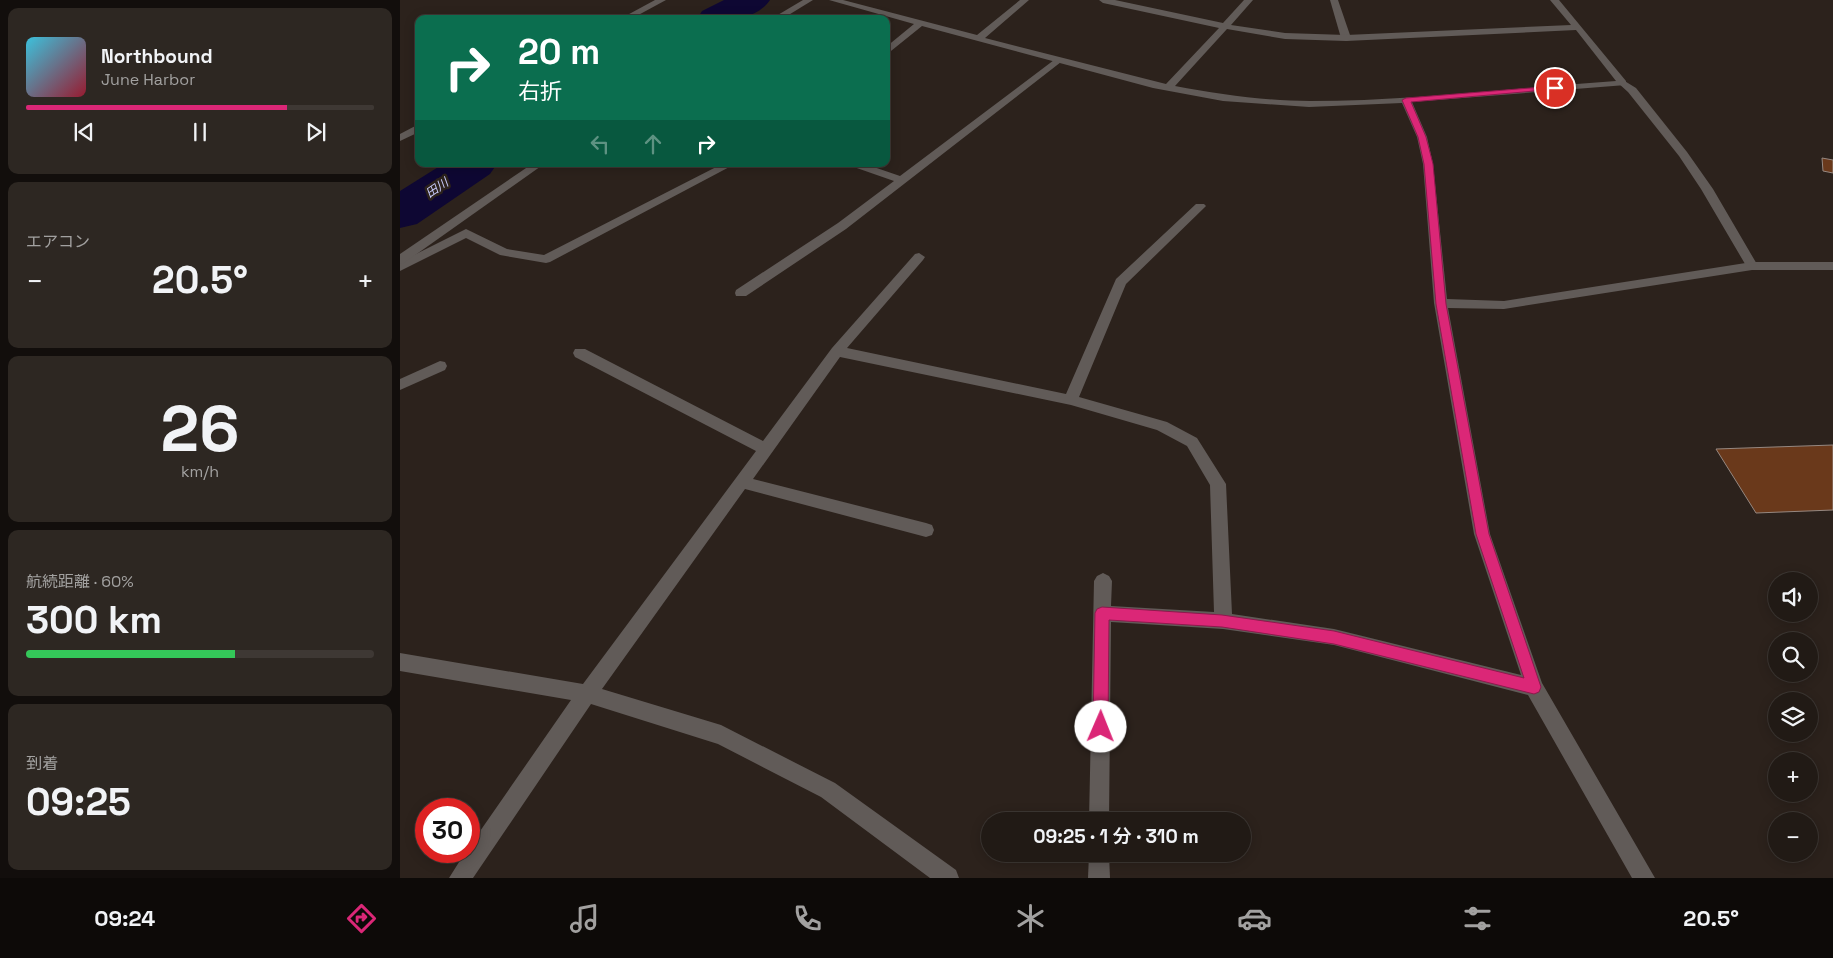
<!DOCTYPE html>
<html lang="ja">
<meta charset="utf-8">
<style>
body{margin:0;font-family:"Space Grotesk","Noto Sans JP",sans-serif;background:#2d2722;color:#f1f3f6;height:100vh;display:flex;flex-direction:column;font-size:19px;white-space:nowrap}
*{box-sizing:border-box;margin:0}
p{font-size:16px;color:#a2a1a0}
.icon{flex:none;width:28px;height:28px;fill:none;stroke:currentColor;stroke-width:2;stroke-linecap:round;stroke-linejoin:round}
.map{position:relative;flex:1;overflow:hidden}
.drawer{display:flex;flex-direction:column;gap:8px;padding:8px;background:#120e0c;width:400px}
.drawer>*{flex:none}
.banner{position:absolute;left:15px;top:15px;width:475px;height:152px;border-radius:10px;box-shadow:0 2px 12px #0003,0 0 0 1px #3e3834;background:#0b6e4f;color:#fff;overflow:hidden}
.fabs{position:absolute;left:1368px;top:572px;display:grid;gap:10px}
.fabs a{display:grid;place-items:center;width:50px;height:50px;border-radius:50%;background:#211a15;box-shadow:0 2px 12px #0003,0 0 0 1px #3e3834;font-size:25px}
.speed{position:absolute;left:15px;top:798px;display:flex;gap:10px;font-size:25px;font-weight:700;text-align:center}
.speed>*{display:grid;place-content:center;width:65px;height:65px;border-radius:50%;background:#211a15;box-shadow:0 2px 12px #0003,0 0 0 1px #3e3834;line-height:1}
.speed .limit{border:8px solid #d22;background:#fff;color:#111}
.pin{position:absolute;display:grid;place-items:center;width:42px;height:42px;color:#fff;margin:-21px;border:2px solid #fff;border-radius:50%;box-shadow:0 1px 5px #0007}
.me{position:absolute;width:55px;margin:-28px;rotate:1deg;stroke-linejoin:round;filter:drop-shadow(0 0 4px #0008)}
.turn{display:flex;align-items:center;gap:18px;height:105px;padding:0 20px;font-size:22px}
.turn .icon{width:65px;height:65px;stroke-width:2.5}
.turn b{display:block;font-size:35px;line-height:42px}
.lanes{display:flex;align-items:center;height:48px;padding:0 20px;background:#0003;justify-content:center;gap:25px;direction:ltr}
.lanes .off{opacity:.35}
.big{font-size:38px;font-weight:600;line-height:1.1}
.drawer .card{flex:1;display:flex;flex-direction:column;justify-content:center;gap:8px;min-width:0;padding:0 18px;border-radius:10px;background:#2d2722}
.drawer .dial{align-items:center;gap:0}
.dial b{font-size:65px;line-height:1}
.song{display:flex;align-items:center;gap:15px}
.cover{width:60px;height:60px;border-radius:8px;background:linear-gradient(135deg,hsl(190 70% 55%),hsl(350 70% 35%))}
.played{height:5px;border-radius:2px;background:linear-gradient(90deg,#db2777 75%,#3e3834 75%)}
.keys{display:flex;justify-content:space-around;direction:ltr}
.heat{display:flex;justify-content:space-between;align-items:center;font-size:28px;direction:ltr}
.charge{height:8px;border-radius:4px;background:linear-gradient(90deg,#34c759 60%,#3e3834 0)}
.trip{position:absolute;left:581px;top:812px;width:270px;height:50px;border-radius:25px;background:#211a15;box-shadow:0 2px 12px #0003,0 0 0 1px #3e3834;font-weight:600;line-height:50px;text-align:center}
.tabs{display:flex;height:80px;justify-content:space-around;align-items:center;background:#0d0a08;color:#a2a1a0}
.tabs .icon{width:35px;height:35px}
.tabs .on{color:#db2777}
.tabs b{font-size:22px;color:#f1f3f6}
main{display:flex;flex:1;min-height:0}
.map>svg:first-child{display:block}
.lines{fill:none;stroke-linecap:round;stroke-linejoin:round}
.river{fill:#0e0733;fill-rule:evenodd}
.building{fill:#6a391b;stroke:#968881}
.lane{fill:#615b58;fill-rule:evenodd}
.street{fill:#615b58;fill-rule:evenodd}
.route{fill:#db2777;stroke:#8e194d}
.labels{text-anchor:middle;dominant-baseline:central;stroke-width:5;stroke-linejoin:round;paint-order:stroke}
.far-water-label{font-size:12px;font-style:italic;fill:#cacdfe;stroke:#2c221c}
</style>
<main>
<section class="drawer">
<div class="card">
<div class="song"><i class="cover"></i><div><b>Northbound</b><p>June Harbor</p></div></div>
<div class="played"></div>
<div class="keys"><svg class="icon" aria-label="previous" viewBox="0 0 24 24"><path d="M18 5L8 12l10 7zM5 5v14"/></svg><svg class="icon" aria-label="pause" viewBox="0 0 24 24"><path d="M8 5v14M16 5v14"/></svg><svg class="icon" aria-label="next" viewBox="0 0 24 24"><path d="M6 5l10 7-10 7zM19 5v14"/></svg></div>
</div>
<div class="card"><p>エアコン</p>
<div class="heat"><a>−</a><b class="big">20.5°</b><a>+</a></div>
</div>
<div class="card dial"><b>26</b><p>km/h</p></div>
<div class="card"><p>航続距離 · 60%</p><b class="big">300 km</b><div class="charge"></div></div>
<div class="card"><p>到着</p><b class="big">09:25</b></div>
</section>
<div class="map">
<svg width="1433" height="878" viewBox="0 0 1433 878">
<rect width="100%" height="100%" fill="#2c221c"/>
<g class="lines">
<g class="river">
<path d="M324 0H370C353 24 322 19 297 19L302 11Z"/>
<polygon points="43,164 97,164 90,174 17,224 0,228 0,191"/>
</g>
</g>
<g class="building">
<polygon points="1422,158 1433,160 1433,173 1423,171"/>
<polygon points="1433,445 1433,510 1356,513 1316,449"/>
</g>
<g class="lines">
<g class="lane">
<polygon points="930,0 938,0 951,38 949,40 946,41 941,38"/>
<polygon points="658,57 663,60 661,62 446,229 346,296 336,296 335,293 336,290 438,223 494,181 451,166 450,164 465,164 500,176"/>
<polygon points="1223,80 1236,88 1287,152 1313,189 1358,266 1356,269 1348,269 1301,189 1279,156 1228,92 1218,83"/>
<polygon points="322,164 335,164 150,262 146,263 100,255 66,238 0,271 0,262 66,229 107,249 144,255"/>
</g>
<g class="street">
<polygon points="255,0 266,0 231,19 220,19"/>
<polygon points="403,0 413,0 382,19 371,19"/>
<path d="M429 0H443L577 35 620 0H629L585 38 766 84 819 28 703 3 699 0H715L823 23 844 0H853L831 25 885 33 946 35 1171 25 1150 0H1159L1226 81V85L1012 102 1027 137 1033 164 1047 299 1104 301 1352 262H1433V270H1352L1104 309 1048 308 1090 534 1142 683 1255 878H1232L1128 695 934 645 823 629 711 622 709 821H689L694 581 697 576 703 573 709 576 712 581 711 606 814 612 810 485 787 446 757 430 671 405 440 357 353 479 526 523 532 525 534 530 532 535 526 537 345 489 202 689 321 725 435 783 556 870 559 878H530L421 797 318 744 191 704 73 878H49L66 851H69V847L171 700 0 671V653L183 684 356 451 175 357 173 353 175 349H185L363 441 432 348 515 254 519 253 525 257 523 260 447 348 666 394 716 279 796 204H804L806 206 804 208 726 284 679 397 767 422 797 438 826 484 832 614 934 629 1121 675 1074 534 1034 303 1023 164 1017 137 1002 103 909 107 823 101 753 88 522 26 486 55V47L514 24ZM827 29 885 39 946 41 1176 30 1216 81C1114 88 1012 101 910 101 865 101 819 94 775 86Z"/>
<polygon points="19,124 19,132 0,141 0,134"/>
<polygon points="132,164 144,164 4,263 0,264 0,254"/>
<polygon points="40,361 45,362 47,366 45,370 0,390 0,379"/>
<polygon points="689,854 709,854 710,878 688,878"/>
</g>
</g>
<polygon class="route" points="1155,86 1157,86 1157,89 1011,102 1026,137 1033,164 1046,304 1089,534 1141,687 1139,692 1134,694 934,644 822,627 709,620 708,727 706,732 701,734 695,732 693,727 695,613 697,609 702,607 822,615 934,631 1124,678 1076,534 1036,304 1024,164 1018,137 1002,100 1006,98"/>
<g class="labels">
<g class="far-water-label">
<text transform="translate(37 188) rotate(-34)">田川</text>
</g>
</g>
</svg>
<div class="fabs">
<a><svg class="icon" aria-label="sound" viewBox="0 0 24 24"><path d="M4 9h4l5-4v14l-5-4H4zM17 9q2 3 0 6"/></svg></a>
<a><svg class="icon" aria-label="search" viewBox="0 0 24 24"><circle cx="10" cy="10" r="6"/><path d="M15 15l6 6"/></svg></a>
<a><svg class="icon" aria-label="layers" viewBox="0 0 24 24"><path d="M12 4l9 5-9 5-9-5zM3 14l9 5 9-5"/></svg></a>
<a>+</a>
<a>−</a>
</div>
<div class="speed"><div class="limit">30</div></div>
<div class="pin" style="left:1155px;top:88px;background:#d93025"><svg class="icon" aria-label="arrive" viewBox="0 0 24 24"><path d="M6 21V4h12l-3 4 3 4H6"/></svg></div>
<svg class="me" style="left:701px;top:727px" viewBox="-20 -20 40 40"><circle r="19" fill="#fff"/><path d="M0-13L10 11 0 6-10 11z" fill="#db2777"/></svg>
<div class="trip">09:25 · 1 分 · 310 m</div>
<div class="banner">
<div class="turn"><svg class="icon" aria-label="right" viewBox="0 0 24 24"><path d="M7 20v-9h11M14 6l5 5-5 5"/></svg><div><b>20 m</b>右折</div></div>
<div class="lanes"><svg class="icon off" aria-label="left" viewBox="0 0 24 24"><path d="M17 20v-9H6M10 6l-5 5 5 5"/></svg><svg class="icon off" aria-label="ahead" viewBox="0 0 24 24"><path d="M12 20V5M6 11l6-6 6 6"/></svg><svg class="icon" aria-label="right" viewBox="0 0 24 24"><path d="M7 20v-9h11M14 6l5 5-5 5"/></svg></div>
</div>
</div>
</main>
<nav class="tabs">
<b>09:24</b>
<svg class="icon on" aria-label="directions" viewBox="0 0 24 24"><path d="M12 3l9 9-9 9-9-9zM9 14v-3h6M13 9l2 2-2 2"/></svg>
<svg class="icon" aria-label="music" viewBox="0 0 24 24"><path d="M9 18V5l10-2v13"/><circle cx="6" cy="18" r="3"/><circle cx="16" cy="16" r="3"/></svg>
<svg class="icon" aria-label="phone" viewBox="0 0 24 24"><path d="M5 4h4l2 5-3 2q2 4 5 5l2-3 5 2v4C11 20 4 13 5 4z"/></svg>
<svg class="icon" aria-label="climate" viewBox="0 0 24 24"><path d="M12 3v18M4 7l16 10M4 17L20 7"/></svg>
<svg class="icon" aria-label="car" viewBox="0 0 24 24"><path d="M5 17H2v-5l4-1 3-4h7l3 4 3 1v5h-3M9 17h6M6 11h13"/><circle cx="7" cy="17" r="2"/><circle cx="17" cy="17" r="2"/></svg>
<svg class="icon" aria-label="filters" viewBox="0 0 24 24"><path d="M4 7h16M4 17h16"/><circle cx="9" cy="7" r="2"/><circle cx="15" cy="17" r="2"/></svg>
<b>20.5°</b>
</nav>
